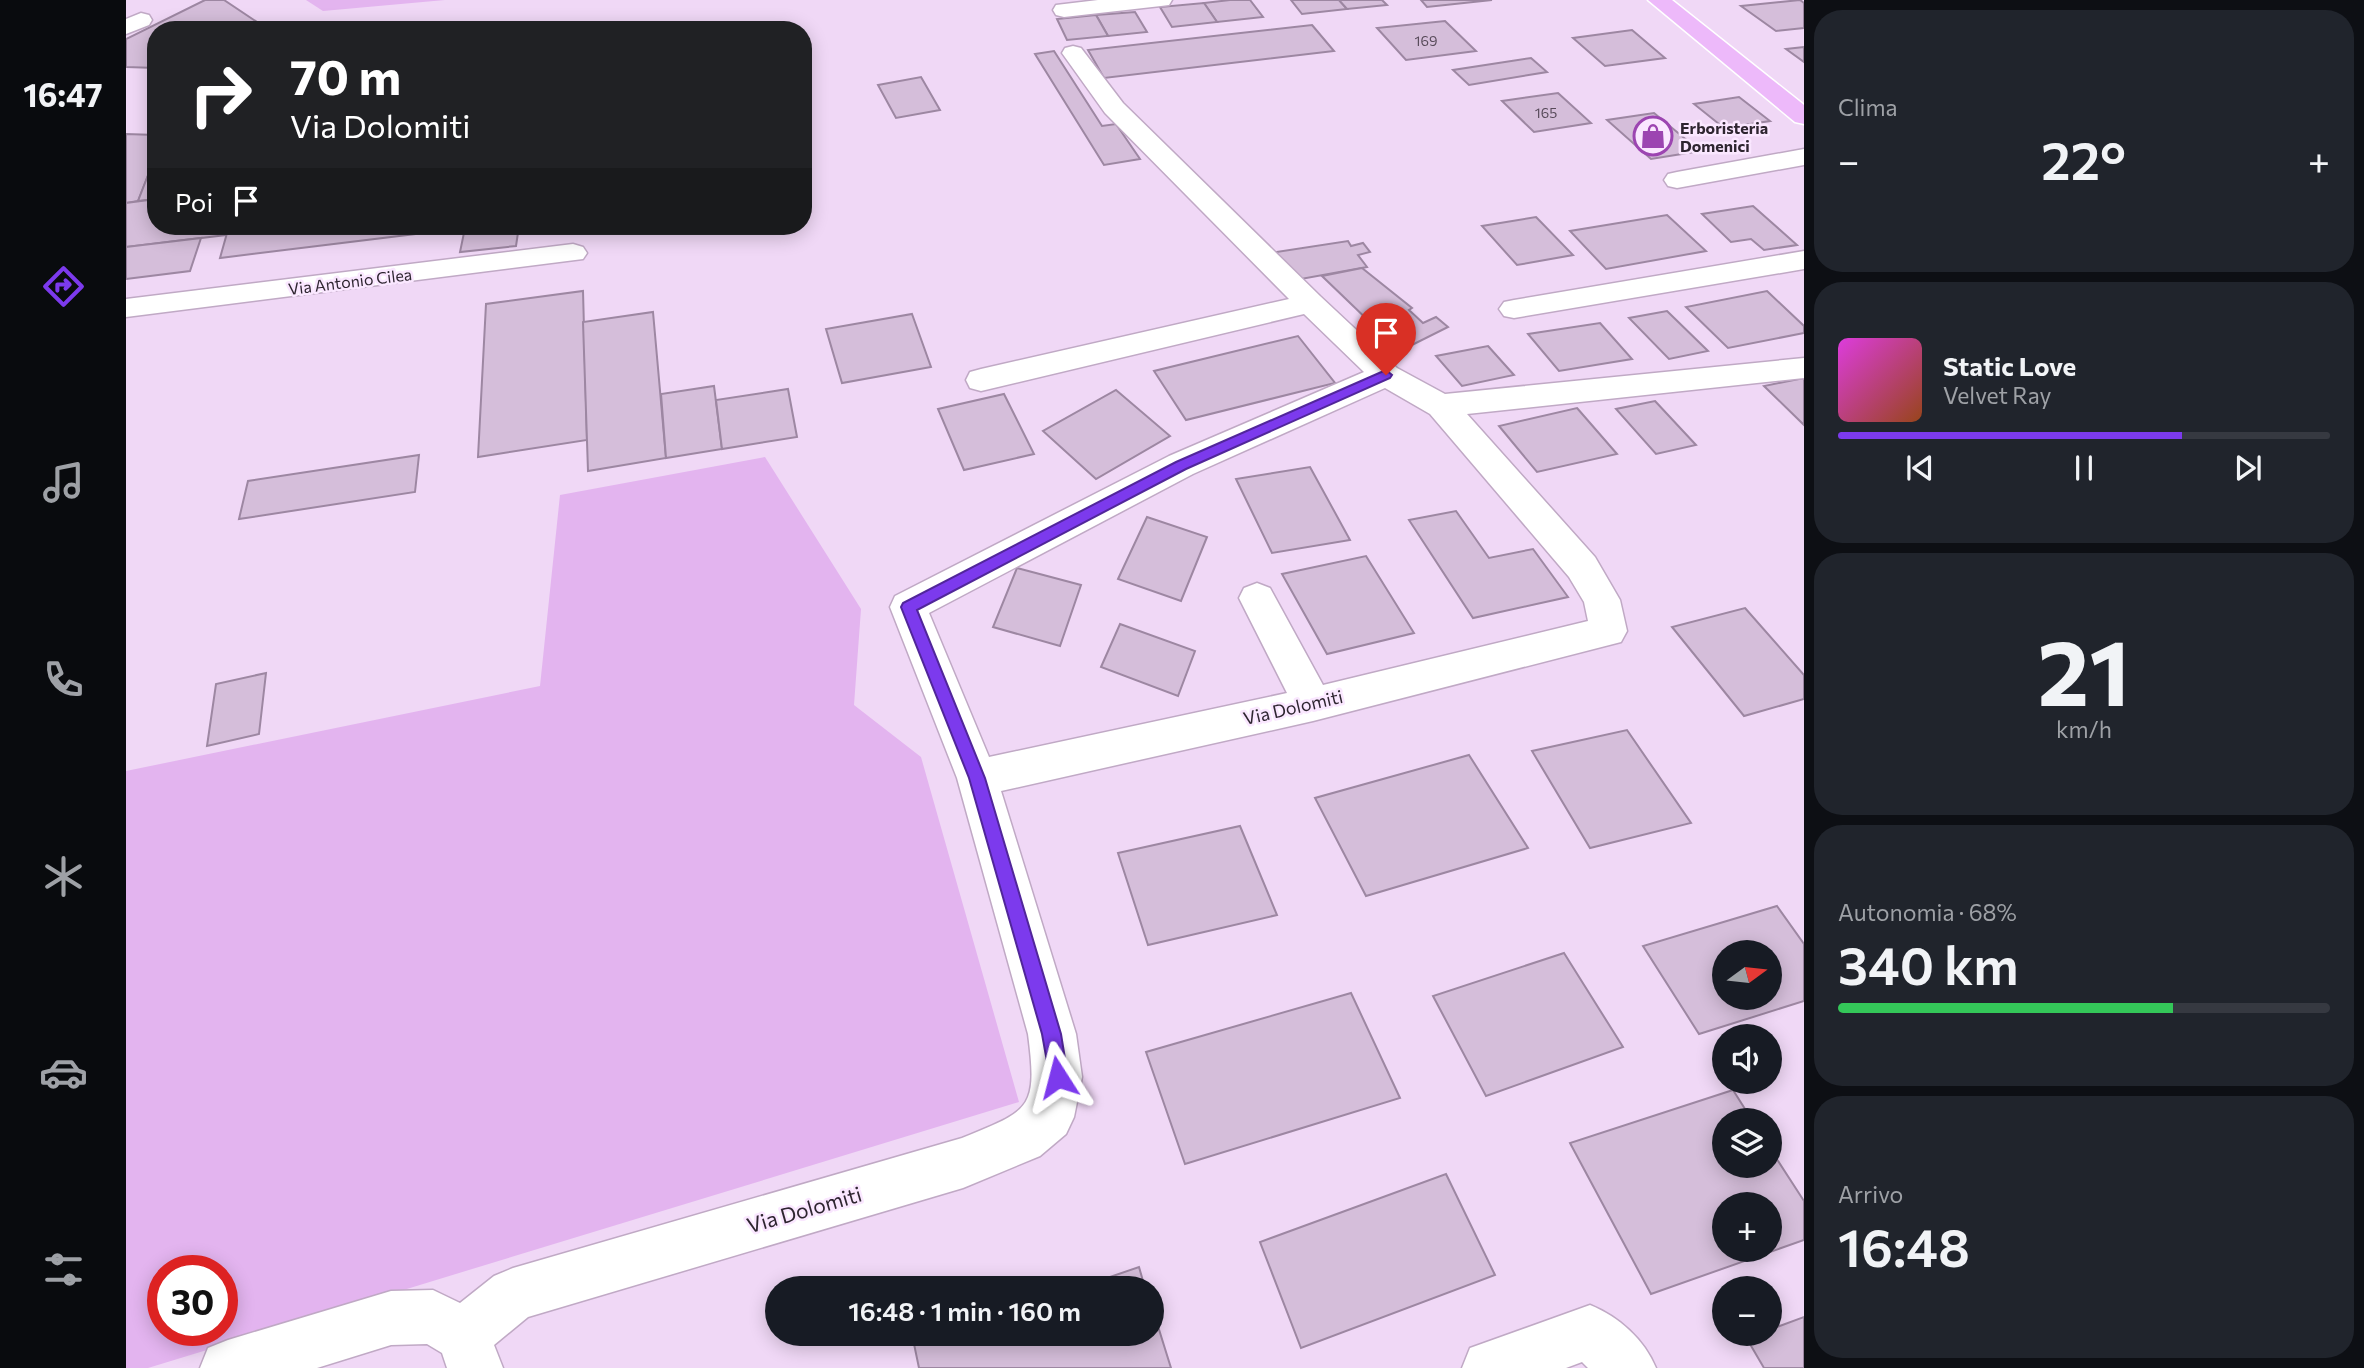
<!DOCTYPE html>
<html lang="it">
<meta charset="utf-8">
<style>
body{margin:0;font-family:Commissioner,sans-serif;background:#20242c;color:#f1f3f6;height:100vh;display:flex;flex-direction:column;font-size:26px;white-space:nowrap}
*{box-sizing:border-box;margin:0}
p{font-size:23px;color:#9ea1a6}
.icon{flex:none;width:38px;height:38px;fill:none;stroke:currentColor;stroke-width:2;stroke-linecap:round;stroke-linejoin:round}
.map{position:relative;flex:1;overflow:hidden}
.sheet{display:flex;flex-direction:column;gap:10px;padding:10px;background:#0d0f14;width:560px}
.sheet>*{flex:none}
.banner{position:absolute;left:21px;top:21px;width:665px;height:214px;border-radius:28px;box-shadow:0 4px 18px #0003;background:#202124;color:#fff;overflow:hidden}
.needle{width:46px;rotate:75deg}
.tools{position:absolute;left:1586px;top:940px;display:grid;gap:14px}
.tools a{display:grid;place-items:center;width:70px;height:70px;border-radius:50%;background:#171b24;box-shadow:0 4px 18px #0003;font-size:35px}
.speed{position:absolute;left:21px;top:1255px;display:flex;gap:14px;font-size:35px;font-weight:700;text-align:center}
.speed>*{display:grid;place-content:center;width:91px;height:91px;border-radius:50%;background:#171b24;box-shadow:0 4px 18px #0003;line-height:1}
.speed .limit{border:10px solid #d22;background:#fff;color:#111}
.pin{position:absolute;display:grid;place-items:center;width:60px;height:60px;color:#fff;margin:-72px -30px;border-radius:50% 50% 50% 0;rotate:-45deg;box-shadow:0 0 7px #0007}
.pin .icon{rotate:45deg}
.me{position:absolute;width:77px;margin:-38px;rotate:351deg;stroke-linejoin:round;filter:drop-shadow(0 0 5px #0008)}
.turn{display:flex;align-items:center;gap:24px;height:147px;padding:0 28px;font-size:32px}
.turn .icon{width:91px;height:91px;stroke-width:2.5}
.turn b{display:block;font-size:49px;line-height:60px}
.then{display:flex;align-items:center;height:66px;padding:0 28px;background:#0003;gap:14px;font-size:26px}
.big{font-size:52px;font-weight:600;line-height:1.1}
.sheet .tile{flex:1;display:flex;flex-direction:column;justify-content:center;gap:10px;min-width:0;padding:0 24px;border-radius:28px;background:#20242c}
.sheet .dial{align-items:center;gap:0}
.dial b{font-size:91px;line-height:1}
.song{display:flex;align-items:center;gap:21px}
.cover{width:84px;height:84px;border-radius:10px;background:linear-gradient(135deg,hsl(300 70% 55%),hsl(20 70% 35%))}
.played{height:7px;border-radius:4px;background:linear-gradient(90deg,#7c3aed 70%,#363941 70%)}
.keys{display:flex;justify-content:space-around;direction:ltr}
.heat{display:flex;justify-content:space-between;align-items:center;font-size:38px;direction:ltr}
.charge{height:10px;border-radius:5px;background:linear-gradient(90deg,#34c759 68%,#363941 0)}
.trip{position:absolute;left:639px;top:1276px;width:399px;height:70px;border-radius:35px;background:#171b24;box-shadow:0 4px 18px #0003;font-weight:600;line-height:70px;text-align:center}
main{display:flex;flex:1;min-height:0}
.menu{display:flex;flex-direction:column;width:126px;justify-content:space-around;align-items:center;background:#090b0e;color:#9ea1a6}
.menu .icon{width:49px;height:49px}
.menu .selected{color:#7c3aed}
.menu b{font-size:32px;color:#f1f3f6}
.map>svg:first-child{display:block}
.green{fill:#e3b4ef;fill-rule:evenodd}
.building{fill:#d5beda;stroke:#9d87a2;stroke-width:2;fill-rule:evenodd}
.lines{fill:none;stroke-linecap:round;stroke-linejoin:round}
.minor-casing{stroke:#c0a9c5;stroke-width:3}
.major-casing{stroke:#fff;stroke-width:3}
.minor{fill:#fff;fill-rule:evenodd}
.major{fill:#edb9fa;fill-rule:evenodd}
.route{fill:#7c3aed;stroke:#51269a;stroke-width:2}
.labels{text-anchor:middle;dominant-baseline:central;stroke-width:5;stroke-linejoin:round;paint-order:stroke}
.number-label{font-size:14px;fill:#584b5a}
.far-poi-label{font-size:16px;font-weight:bold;fill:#2e2530;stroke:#fae7ff;text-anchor:start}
.far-street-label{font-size:16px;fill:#2e2530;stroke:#fae7ff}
.street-label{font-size:18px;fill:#2e2530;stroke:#fae7ff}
.near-street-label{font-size:21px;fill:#2e2530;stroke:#fae7ff}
</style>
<main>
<nav class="menu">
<b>16:47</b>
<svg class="icon selected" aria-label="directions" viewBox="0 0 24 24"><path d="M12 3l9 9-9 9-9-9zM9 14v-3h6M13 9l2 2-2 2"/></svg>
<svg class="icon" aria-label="music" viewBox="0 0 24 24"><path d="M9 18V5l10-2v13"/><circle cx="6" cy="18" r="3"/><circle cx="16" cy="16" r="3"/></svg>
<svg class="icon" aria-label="phone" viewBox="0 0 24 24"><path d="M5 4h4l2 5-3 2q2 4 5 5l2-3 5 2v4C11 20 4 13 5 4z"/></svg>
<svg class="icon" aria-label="climate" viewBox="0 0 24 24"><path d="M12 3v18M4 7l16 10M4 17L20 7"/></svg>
<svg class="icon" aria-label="car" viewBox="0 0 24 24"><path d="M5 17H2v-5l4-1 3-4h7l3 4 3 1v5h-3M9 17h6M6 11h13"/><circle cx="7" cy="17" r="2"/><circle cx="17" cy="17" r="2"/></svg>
<svg class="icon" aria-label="filters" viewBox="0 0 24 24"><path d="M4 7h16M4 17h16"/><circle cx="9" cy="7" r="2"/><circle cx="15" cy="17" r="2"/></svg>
</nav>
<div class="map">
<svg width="1678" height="1368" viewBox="0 0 1678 1368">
<rect width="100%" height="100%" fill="#f0d8f6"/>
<g class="green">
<polygon points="180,0 319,0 197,11"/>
<path d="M639 457 735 609 728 705 795 757 893 1102 22 1368H0V771L414 686 434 495ZM37 1270H96V1330H37Z"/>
</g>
<g class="building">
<polygon points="79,0 98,0 143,30 30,30 30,68 0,67 0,39"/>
<polygon points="1104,0 1124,0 1137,17 1091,22 1078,3"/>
<polygon points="1165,0 1213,0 1221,9 1176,14"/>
<polygon points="1213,0 1256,0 1261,5 1221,9"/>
<polygon points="1295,0 1366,0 1301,7"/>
<polygon points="1674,0 1678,3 1678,28 1650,31 1615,6"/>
<polygon points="1078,3 1091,22 1046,27 1034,7"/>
<polygon points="1009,12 1021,32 982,36 970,15"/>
<polygon points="970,15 982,36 941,40 931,19"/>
<polygon points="1319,21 1350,51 1280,60 1251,28"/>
<polygon points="1186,25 1208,51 978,78 962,50"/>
<polygon points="1506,30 1539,58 1479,66 1447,38"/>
<polygon points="1678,47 1678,62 1660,49"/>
<polygon points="928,51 976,126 990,124 1014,159 978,165 909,54"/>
<polygon points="1405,58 1421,72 1343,85 1327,70"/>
<polygon points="795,77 814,110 770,118 752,85"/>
<polygon points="1432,93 1465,123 1408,132 1376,101"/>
<polygon points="1613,97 1644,121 1598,128 1568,104"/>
<polygon points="1528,113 1574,151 1525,159 1481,120"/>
<polygon points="0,134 30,135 30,155 12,201 0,203"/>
<polygon points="30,161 30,199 12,201 26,165"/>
<polygon points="30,199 30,226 103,226 100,235 0,247 0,203"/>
<polygon points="1627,206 1671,245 1638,250 1625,239 1605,242 1576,214"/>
<polygon points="1541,215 1580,251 1480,269 1444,231"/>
<polygon points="1410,217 1447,255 1391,265 1356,226"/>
<polygon points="103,226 393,226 390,246 334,252 339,228 94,258"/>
<polygon points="75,238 64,271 0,279 0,247"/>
<polygon points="1222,241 1225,246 1237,243 1244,252 1232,255 1241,267 1164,281 1138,254"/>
<polygon points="1236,268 1286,308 1283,310 1297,323 1310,317 1322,327 1274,351 1196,276"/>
<polygon points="457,291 461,440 352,457 360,304"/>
<polygon points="1641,291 1678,326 1678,333 1602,348 1560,307"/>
<polygon points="1541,311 1582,351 1543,359 1503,318"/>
<polygon points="527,312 540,458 462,471 457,322"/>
<polygon points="786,314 805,367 716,383 700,329"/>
<polygon points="1474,323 1506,359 1433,371 1402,334"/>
<polygon points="1172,336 1209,383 1060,420 1028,371"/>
<polygon points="1362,346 1388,375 1336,386 1310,356"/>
<polygon points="1678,378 1678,425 1638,386"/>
<polygon points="588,386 596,449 540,458 535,394"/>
<polygon points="662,389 671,437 596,449 590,400"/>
<polygon points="990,390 1044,436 970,479 917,431"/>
<polygon points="878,394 908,454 838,470 812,409"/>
<polygon points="1529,401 1570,445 1530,454 1490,409"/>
<polygon points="1451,408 1491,454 1411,472 1373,426"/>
<polygon points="293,455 289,492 113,519 122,481"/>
<polygon points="1184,467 1224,540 1146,553 1110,479"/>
<polygon points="1330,511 1363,558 1407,549 1442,597 1347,618 1283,520"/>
<polygon points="1021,517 1081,537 1055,601 992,579"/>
<polygon points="1240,556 1288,633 1201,654 1156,574"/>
<polygon points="891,568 955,585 934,646 867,627"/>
<polygon points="1619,608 1678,675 1678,699 1618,716 1546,627"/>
<polygon points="994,624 1069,651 1052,696 975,667"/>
<polygon points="140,673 133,734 81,746 90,684"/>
<polygon points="1501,730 1565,823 1464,848 1406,751"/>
<polygon points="1343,755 1402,848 1240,896 1189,798"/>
<polygon points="1114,826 1151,915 1022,945 992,853"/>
<path d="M1651 906 1678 944V1001L1573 1034 1517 946ZM1598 952H1643V998H1598Z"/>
<polygon points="1438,953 1497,1047 1360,1096 1307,996"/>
<polygon points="1225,993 1274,1098 1059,1164 1020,1052"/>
<path d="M1607 1090 1626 1120H1598V1166H1643V1147L1678 1201V1240L1525 1294 1444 1143ZM1598 1204H1643V1250H1598Z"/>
<polygon points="1320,1174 1369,1275 1175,1348 1134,1242"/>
<polygon points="1013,1267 1019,1288 952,1288"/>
<polygon points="1026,1307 1045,1368 793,1368 788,1344 819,1334 1026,1334"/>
<polygon points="1678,1317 1678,1368 1638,1368 1621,1339 1643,1334 1643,1330"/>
</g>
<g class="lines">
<defs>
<g id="minor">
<polygon points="972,0 1046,0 1043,5 1035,6 938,17 930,15 927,10 930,5"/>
<polygon points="15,13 23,15 26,20 23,25 0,34 0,19"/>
<path d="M947 46 955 48 997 103 1194 296 1271 368 1319 394 1678 358V378L1341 414 1469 557 1494 600 1501 631 1495 642 1187 721 875 791 950 1034 956 1077 948 1117 940 1134 914 1156 837 1188 402 1317 368 1345 377 1368H321L316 1353 301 1344 265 1345 191 1368H74L82 1348 102 1340 265 1291 307 1290 334 1303 368 1276 387 1268 836 1138C904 1110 912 1110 902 1034L831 778 764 607 769 596 1043 456 1238 372 1178 314 855 391 844 388 840 380 844 372 855 369 1163 299 979 113 936 53 939 48ZM1259 388 1304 414 1443 577 1458 602 1462 621 1197 685 1144 588 1131 583 1118 588 1113 598 1161 693 863 757 803 613 1067 474Z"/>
<polygon points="1678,149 1678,165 1551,188 1542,186 1538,180 1542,174 1551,172"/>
<polygon points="447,244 457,247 461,253 457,259 0,317 0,299"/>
<polygon points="1678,251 1678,269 1388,318 1378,316 1373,309 1378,302 1388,300"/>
<path d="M1464 1305C1493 1317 1518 1339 1530 1368H1462L1456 1362 1440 1368H1336L1344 1348Z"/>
</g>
<polygon id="major" points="1522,0 1546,0 1678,105 1678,124 1669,122"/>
</defs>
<use href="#minor" class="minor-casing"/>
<use href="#major" class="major-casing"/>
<use href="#minor" class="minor"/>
<use href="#major" class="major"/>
</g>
<polygon class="route" points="1260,370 1266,375 1264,378 1060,469 791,610 859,778 935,1034 942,1077 939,1084 932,1087 925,1084 916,1034 843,778 775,607 777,603 1050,462"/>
<defs>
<symbol id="shop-ring" viewBox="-11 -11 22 22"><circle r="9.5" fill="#fae7ff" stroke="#9c45b1" stroke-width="1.5"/><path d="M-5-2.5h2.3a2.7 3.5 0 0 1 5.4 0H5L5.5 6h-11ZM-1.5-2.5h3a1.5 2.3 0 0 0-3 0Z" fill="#9c45b1"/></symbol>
</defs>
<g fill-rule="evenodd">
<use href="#shop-ring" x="1505" y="114" width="44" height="44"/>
</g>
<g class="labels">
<g class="number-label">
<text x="1300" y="40">169</text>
<text x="1420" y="112">165</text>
</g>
<g class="far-poi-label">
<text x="1554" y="127">Erboristeria<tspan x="1554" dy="18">Domenici</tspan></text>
</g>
<g class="far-street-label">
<text transform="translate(224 281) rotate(-7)">Via Antonio Cilea</text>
</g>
<g class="street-label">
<text transform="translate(1167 707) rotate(-13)">Via Dolomiti</text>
</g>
<g class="near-street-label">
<text transform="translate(678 1209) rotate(-16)">Via Dolomiti</text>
</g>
</g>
</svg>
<div class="tools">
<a><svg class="needle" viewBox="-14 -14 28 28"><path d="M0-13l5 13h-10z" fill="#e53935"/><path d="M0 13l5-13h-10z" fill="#9ea1a6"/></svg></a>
<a><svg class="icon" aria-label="sound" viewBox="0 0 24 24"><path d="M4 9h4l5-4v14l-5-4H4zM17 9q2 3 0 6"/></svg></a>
<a><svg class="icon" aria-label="layers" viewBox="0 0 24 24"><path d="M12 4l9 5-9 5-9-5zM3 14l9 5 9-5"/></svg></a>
<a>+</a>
<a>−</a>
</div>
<div class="speed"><div class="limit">30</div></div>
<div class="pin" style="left:1260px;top:375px;background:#d93025"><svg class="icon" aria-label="arrive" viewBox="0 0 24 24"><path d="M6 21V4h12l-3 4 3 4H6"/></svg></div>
<svg class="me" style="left:932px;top:1077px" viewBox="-20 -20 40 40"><path d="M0-17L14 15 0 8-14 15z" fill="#7c3aed" stroke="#fff" stroke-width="4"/></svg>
<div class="trip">16:48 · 1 min · 160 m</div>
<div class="banner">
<div class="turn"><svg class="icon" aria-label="right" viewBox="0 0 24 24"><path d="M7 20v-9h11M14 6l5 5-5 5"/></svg><div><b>70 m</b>Via Dolomiti</div></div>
<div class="then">Poi<svg class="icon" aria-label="arrive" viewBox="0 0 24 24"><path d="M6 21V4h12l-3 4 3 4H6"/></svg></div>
</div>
</div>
<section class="sheet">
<div class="tile"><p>Clima</p>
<div class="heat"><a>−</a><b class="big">22°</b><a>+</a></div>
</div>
<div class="tile">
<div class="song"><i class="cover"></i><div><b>Static Love</b><p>Velvet Ray</p></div></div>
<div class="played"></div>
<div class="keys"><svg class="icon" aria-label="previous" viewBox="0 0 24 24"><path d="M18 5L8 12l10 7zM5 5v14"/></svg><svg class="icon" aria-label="pause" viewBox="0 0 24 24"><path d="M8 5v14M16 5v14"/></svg><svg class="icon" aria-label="next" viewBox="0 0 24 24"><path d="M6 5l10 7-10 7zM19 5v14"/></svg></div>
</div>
<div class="tile dial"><b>21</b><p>km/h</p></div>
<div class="tile"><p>Autonomia · 68%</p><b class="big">340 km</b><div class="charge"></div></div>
<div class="tile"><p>Arrivo</p><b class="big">16:48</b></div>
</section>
</main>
